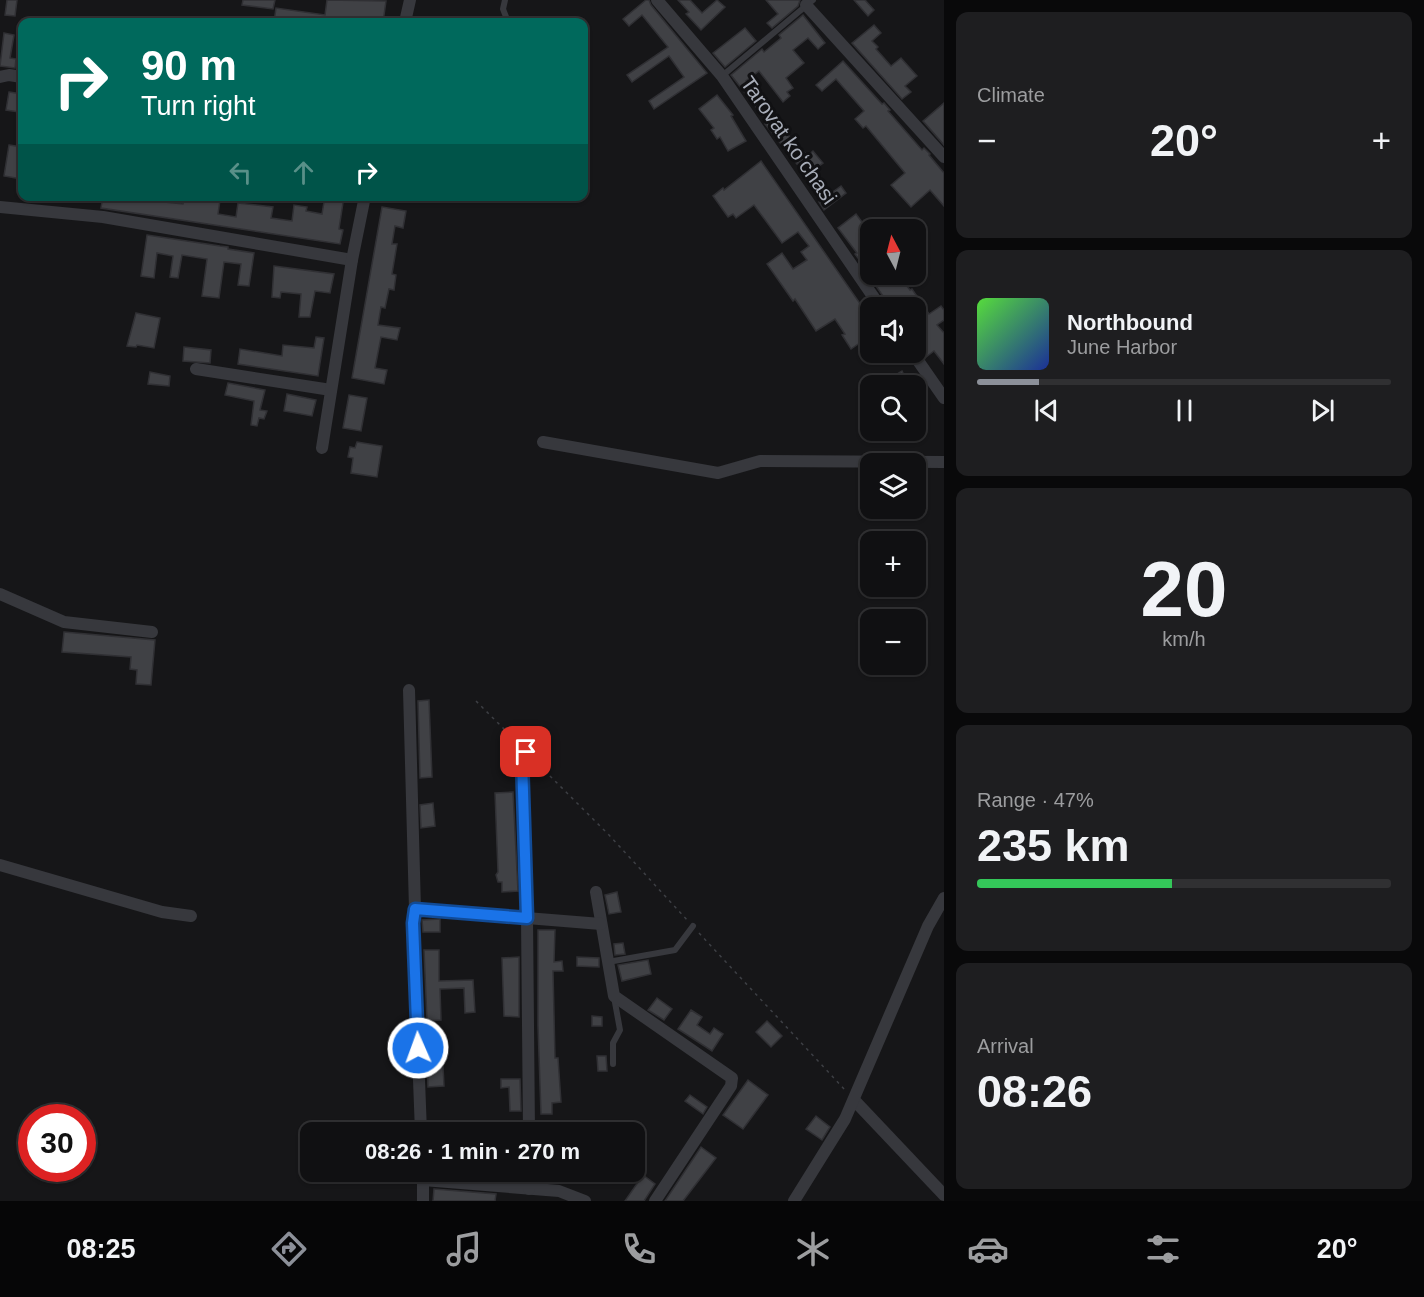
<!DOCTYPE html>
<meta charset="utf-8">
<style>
body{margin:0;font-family:Arial,sans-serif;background:#1e1e20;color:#f1f3f6;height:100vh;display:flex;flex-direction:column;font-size:22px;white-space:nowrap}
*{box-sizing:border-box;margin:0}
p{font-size:20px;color:#9c9d9f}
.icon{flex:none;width:33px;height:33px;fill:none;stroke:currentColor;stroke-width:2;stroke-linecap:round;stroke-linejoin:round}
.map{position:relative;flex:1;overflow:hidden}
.sheet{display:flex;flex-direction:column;gap:12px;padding:12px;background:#09090a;width:480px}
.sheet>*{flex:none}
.top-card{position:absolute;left:18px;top:18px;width:570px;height:183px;border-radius:12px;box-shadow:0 2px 4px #0004,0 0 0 2px #303032;background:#00695c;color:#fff;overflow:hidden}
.needle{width:39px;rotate:353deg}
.tools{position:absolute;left:860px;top:219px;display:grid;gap:12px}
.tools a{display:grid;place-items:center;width:66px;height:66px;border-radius:12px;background:#101012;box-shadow:0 2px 4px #0004,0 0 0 2px #303032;font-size:30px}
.speed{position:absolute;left:18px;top:1104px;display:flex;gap:12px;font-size:30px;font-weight:700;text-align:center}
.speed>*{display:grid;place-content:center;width:78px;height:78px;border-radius:50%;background:#101012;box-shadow:0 2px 4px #0004,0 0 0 2px #303032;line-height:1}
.speed .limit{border:9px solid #d22;background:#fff;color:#111}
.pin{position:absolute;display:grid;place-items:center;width:51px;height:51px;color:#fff;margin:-26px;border-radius:12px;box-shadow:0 3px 9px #0006}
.me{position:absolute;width:66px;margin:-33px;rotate:358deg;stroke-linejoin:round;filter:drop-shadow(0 0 4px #0008)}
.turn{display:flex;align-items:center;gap:21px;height:126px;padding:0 24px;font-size:27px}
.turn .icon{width:78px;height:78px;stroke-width:2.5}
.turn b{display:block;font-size:42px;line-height:51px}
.lanes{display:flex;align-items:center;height:57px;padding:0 24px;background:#0003;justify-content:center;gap:30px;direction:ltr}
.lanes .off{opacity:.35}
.big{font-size:45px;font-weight:700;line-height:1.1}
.sheet .widget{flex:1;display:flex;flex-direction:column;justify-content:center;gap:9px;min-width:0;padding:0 21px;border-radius:12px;background:#1e1e20}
.sheet .dial{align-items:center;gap:0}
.dial b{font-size:78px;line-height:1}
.song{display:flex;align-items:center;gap:18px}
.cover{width:72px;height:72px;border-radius:9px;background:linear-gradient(135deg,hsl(110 70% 55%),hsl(230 70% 35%))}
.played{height:6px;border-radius:3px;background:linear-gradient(90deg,#8c9099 15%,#303032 15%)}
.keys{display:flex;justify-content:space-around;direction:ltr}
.heat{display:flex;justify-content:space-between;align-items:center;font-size:33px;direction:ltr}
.charge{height:9px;border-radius:4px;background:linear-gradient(90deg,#34c759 47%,#303032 0)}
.trip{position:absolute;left:300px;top:1122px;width:345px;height:60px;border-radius:12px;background:#101012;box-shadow:0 2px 4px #0004,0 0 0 2px #303032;font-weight:700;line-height:60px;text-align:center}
.tab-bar{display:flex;height:96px;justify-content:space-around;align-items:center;background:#060607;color:#9c9d9f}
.tab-bar .icon{width:42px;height:42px}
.tab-bar .current{color:#8c9099}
.tab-bar b{font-size:27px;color:#f1f3f6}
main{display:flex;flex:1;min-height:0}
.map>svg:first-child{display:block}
.building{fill:#404145;stroke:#303034;stroke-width:1.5}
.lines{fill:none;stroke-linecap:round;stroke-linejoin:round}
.path{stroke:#3d3f44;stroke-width:1.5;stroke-dasharray:3 4.5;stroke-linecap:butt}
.service{stroke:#37383d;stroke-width:6}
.minor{stroke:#37383d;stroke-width:12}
.route-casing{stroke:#114b97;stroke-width:15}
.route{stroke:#1a73e8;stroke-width:10}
.labels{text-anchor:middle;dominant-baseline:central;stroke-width:6;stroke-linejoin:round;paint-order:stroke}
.street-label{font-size:21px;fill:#a8adb8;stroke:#111113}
</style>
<main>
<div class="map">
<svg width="944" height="1201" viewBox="0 0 944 1201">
<rect width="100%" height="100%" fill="#161618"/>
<g class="building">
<polygon points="7,0 17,0 15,16 5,15"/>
<polygon points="243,0 275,0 273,9 242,5"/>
<polygon points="327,0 386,1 383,22 274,22 276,8 325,15"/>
<polygon points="646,0 649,0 651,5 707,73 654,109 649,101 684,77 669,56 632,82 627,75 668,47 642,15 629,26 623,19"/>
<polygon points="678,0 690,0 702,13 717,0 725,7 701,30 686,14 689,12"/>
<polygon points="766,0 800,0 798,6 772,28 767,23 778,14"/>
<polygon points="854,0 865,0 874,10 868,16"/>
<polygon points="803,15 825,43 818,49 808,38 793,50 804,63 786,78 793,88 787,92 790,96 783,102 759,71 746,81 800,150 802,149 807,156 813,151 823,163 808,174 799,163 797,164 765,124 768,122 731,75 762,49 764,52 781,38 779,35"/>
<polygon points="874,25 881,33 872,41 878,47 876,49 891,66 901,58 917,76 905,86 911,92 902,99 852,43"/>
<polygon points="745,28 756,41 725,67 713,53"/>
<polygon points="4,33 14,35 10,58 16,59 15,68 0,66"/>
<polygon points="843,61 882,104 884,103 890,110 888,111 922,150 924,148 930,154 929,155 944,173 944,206 930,190 911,207 891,185 905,173 866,126 863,128 855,119 864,111 836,79 822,91 816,85"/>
<polygon points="9,92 22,94 19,112 6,110"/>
<polygon points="717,95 733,115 731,116 746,141 728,151 720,137 717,139 711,130 714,128 699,109"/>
<polygon points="944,103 944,145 923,121"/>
<polygon points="9,145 22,147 22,179 4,176"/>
<polygon points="761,161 870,318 870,350 864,340 851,349 842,335 845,334 835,319 816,331 795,299 793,301 767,264 782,253 793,269 807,260 801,252 809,246 798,232 782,243 754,205 736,218 733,214 728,217 713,196 723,188 724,190"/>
<polygon points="841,186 846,193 824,210 819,202"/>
<polygon points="103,196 166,196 165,202 183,204 184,196 199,196 220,200 218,214 236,217 238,203 265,206 273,207 271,218 292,221 294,205 307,207 306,211 322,214 325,196 344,196 339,229 343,230 340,244 101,208"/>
<polygon points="382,207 406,211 403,228 395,226 392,244 397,244 392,274 396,275 394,290 389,289 385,308 381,307 378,325 400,328 397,340 381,337 375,368 387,370 384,384 352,378"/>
<polygon points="856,214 870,233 870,274 855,254 857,253 838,228"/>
<polygon points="147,235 220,246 228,247 228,249 254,253 249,286 238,285 241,264 224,262 219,298 202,296 207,259 182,255 178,278 170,277 173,256 157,253 154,278 141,276"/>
<polygon points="274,266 334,274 330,293 315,291 310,317 299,317 301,294 281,292 280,298 272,297"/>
<polygon points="870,274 898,274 910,290 912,289 929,314 941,306 944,310 944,320 937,325 944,333 944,364 934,351 926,357 917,345 919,343 915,338 915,308 891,308 872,280 874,279"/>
<polygon points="136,313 160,318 154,348 137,345 136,347 127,346"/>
<polygon points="316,337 324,338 318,376 238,364 240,349 282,356 283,345 314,348"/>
<polygon points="184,347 211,350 210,363 183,361"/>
<polygon points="902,371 909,386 877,386"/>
<polygon points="150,372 170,376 169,386 148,384"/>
<polygon points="228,383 265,390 260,410 267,411 264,419 259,418 257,426 251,425 254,401 225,395"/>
<polygon points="287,394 316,400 312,416 284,411"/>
<polygon points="349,395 367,398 361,431 343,428"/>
<polygon points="357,442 382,446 377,477 351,473 353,458 348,457 350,447 355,448"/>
<polygon points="64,632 155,640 151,685 136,684 137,670 130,669 131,657 62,652"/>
<polygon points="429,700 432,777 420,778 418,701"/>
<polygon points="513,792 518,891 502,892 502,882 498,882 496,875 498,872 495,793"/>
<polygon points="433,803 435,826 421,828 420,805"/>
<polygon points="617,892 621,912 609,914 605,895"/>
<polygon points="440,919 440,932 423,932 422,920"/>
<polygon points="538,930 555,930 554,962 562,961 563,971 553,971 555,1058 558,1058 561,1102 552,1103 552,1114 541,1114 538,1026"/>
<polygon points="623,943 625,954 615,955 614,944"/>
<polygon points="424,950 439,950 439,981 473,980 475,1012 465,1013 464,988 440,989 441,1020 427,1021"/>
<polygon points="519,957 519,1017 504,1016 502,958"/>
<polygon points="577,957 599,958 599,967 577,966"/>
<polygon points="648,960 651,974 622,981 618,965"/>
<polygon points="657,998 672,1009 664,1020 648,1010"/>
<polygon points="691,1010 702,1017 697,1025 710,1034 714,1028 723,1034 712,1051 678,1029"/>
<polygon points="592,1016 602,1017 602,1026 592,1026"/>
<polygon points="767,1021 782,1036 771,1047 756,1032"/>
<polygon points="426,1032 434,1032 434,1045 442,1045 444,1086 428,1087"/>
<polygon points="597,1056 606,1056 607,1071 598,1071"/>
<polygon points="501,1079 520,1079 521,1111 510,1111 509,1087 501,1088"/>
<polygon points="748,1080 768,1095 743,1129 723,1115"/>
<polygon points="690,1095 707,1107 703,1114 685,1101"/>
<polygon points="816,1116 830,1127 822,1140 806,1129"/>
<polygon points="701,1147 716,1158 683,1201 665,1201"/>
<polygon points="643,1175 655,1184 644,1201 625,1201"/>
<polygon points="434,1189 496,1194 495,1201 433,1201"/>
</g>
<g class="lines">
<g class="path">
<polyline points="476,701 518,743"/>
<polyline points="534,760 609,835 688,921"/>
<polyline points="699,933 845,1090"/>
</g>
<g class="service">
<polyline points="505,0 503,9 508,22"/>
<polyline points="722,76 813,0"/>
<polyline points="608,962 675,950 693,926"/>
<polyline points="613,1064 613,1043 620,1030 614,997"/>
</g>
<g class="minor">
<polyline points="657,0 722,76 881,308"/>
<polyline points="806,5 944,157"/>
<polyline points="405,22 410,0"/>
<polyline points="0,77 9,75 22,77"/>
<polyline points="0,207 103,217 352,260"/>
<polyline points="912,352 944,398"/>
<polyline points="196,369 331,390"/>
<polyline points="543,442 718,473 760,461 944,462"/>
<polyline points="322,448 352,260 365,196"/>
<polyline points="0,594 64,622 152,632"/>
<polyline points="409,690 415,909 413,923 421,1132"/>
<polyline points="526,751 522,760 527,918 529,1132"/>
<polyline points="0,865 162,912 191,916"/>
<polyline points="596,892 614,996 732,1078 731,1086 655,1201"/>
<polyline points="415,909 601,924"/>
<polyline points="854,1100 944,1195"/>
<polyline points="422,1172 423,1180 559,1191 585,1201"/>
<polyline points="529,1172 529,1189"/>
<polyline points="423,1180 423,1201"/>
<polyline points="794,1201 845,1119 928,926 944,898"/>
</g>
</g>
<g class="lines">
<defs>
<polyline id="route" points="418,1048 413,923 415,909 527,918 522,760 526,752"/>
</defs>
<use href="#route" class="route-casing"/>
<use href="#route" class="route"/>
</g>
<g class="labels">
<g class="street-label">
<text transform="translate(789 140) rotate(55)">Tarovat koʻchasi</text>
</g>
</g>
</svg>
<div class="tools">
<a><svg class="needle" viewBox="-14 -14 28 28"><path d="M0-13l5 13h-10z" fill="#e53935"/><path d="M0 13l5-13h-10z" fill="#9c9d9f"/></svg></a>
<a><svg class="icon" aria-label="sound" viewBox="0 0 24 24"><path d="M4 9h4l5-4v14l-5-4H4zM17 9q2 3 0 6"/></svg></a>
<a><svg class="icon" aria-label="search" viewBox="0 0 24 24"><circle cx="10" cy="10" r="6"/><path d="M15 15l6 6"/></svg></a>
<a><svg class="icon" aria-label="layers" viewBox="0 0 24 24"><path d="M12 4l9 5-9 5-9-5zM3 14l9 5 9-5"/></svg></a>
<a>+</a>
<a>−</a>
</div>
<div class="speed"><div class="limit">30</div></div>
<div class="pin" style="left:526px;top:752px;background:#d93025"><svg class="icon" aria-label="arrive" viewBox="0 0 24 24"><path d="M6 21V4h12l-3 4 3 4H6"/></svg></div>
<svg class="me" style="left:418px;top:1048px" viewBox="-20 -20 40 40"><circle r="17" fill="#1a73e8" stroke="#fff" stroke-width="3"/><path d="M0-11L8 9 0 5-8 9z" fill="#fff"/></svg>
<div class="trip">08:26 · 1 min · 270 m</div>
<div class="top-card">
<div class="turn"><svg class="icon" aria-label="right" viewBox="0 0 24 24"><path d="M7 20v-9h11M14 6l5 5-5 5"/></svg><div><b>90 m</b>Turn right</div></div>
<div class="lanes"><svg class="icon off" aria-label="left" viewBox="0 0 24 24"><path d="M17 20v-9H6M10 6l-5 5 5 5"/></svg><svg class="icon off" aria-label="ahead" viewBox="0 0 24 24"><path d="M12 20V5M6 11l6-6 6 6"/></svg><svg class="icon" aria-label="right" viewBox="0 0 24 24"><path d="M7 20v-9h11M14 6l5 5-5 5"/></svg></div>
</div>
</div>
<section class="sheet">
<div class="widget"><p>Climate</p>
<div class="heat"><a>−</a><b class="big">20°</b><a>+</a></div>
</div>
<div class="widget">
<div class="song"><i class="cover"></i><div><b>Northbound</b><p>June Harbor</p></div></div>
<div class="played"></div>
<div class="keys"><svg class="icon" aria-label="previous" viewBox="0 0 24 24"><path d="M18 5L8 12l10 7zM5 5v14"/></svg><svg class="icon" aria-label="pause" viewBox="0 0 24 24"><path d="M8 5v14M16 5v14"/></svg><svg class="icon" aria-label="next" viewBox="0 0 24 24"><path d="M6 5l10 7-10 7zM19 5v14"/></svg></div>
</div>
<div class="widget dial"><b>20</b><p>km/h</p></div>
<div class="widget"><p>Range · 47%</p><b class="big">235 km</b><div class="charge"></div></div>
<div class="widget"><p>Arrival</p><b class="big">08:26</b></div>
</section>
</main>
<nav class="tab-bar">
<b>08:25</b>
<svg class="icon current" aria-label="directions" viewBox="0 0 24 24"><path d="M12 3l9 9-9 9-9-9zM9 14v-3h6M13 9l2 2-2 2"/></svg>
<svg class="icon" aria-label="music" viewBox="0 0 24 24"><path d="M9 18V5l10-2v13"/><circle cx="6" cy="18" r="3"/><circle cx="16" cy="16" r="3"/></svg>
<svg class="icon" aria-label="phone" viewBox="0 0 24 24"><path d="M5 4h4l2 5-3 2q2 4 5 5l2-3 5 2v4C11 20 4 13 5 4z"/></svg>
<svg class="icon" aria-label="climate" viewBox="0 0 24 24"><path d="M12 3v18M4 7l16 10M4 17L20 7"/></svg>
<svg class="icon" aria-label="car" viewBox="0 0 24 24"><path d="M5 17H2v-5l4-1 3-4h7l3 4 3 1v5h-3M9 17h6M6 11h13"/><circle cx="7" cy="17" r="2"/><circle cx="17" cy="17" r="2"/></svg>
<svg class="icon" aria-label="filters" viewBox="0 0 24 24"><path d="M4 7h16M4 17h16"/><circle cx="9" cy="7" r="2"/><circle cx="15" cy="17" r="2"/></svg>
<b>20°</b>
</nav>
